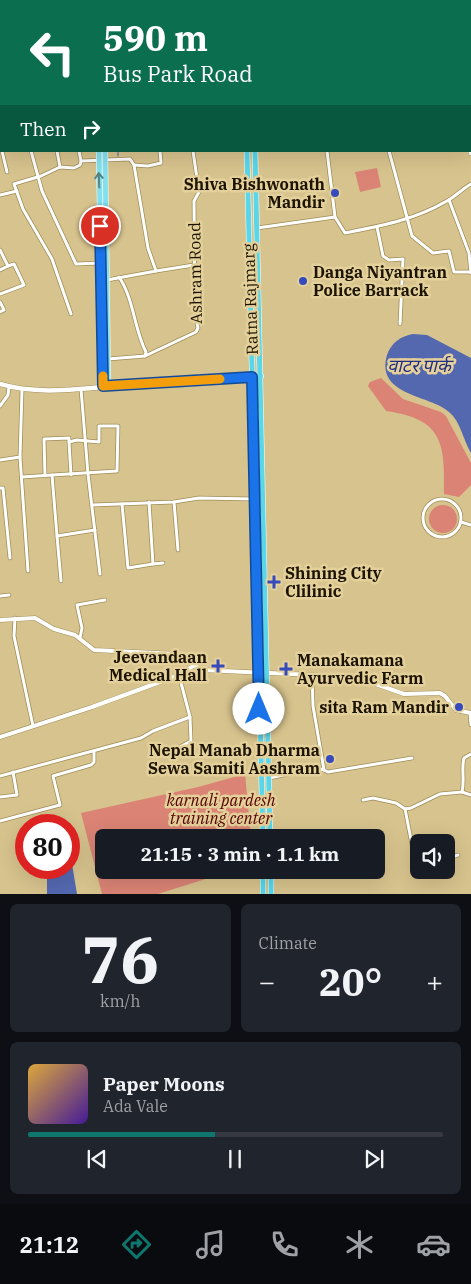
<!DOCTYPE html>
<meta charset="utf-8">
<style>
body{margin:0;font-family:"IBM Plex Serif","Noto Sans Devanagari",serif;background:#20242c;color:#f1f3f6;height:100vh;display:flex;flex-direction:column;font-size:19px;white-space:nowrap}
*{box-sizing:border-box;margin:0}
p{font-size:16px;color:#9ea1a6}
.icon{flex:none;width:28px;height:28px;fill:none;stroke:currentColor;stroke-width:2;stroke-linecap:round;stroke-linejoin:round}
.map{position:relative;height:894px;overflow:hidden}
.drawer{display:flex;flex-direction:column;gap:10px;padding:10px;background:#0d0f14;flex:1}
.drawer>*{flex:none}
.hud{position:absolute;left:0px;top:0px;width:471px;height:152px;box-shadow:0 5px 20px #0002;background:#0b6e4f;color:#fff;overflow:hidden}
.fabs{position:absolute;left:410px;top:834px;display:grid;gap:10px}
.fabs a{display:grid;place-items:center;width:45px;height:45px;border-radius:8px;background:#171b24;box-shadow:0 5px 20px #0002;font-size:25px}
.speed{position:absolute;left:15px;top:814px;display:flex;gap:10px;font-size:25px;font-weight:700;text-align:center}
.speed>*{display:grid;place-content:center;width:65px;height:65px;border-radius:50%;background:#171b24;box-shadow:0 5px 20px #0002;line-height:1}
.speed .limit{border:8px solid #d22;background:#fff;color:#111}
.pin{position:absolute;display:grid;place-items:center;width:42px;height:42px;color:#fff;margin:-21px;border:2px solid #fff;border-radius:50%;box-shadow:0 1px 5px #0007}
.me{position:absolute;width:55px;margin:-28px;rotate:0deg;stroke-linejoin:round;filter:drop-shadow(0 0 4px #0008)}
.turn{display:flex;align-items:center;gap:18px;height:105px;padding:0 20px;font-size:22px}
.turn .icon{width:65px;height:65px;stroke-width:2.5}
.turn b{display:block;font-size:35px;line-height:42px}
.then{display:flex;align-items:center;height:48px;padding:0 20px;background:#0003;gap:10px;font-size:19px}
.big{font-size:38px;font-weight:700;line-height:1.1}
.drawer .card{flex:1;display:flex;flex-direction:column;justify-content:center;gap:8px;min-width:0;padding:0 18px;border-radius:8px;background:#20242c}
.drawer .dial{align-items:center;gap:0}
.dial b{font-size:65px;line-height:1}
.song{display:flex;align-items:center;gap:15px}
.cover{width:60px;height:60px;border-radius:8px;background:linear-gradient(135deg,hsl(40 70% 55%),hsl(260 70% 35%))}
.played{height:5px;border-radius:2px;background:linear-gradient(90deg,#0f766e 45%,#363941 45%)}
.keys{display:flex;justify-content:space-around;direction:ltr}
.heat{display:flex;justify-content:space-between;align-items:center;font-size:28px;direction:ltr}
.drawer .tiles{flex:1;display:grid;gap:10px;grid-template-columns:1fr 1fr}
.card:last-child{grid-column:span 2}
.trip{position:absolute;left:95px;top:829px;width:290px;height:50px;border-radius:8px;background:#171b24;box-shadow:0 5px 20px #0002;font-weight:700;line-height:50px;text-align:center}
.tabs{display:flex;height:80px;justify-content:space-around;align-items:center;background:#090b0e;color:#9ea1a6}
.tabs .icon{width:35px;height:35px}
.tabs .active{color:#0f766e}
.tabs b{font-size:22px;color:#f1f3f6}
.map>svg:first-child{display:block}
.green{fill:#db8475}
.water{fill:#5468b0}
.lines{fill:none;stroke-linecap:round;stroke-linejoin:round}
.stream{stroke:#5468b0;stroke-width:1}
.minor-casing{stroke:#9f8d58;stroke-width:4.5}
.tertiary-casing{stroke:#9f8d58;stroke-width:5}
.secondary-casing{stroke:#9f8d58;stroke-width:5.5}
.primary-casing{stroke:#fff;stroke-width:6}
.trunk-casing{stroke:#fff;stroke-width:6}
.minor{stroke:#fff;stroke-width:3}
.tertiary{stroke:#fff;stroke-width:4}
.secondary{stroke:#fff;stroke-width:4.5}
.primary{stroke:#83e0ee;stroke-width:5}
.trunk{stroke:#5ad6e8;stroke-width:5}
.oneway{stroke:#558483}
.route-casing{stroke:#114b97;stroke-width:12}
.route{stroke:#1a73e8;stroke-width:9}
.slow{stroke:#f59e0b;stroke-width:9}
.poi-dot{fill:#374abc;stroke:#e4d09a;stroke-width:2}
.labels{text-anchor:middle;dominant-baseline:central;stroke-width:5;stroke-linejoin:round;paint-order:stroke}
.poi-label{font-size:16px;font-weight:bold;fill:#1c1401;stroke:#e4d09a;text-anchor:end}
.street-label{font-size:16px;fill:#1c1401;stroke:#e4d09a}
.park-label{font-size:16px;font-style:italic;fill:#570200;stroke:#e4d09a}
.water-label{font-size:18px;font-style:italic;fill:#222e85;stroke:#e4d09a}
</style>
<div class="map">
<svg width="471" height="894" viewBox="0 0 471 894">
<rect width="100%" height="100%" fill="#d7c38d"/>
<g class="green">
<polygon points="377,168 381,187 360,192 355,172"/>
<path d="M381 378 403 399 441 412 446 416 471 463V485L459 497 444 494C445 443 443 419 386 411L368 386 370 382Z"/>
<circle cx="443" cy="519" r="14"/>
<polygon points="245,774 251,837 104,838 104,870 234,870 158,894 102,894 81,813 198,787"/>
</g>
<g class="water">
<path d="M413 334 427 335 471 358V453C463 440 461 422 449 412 431 395 375 396 387 355 391 343 401 336 413 334Z"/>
<polygon points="70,862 72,864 77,894 47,894 47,869 69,868"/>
</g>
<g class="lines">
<polyline class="stream" points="118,156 118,151"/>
<defs>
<g id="minor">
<polyline points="25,0 25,1"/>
<polyline points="124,0 124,1"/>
<polyline points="154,0 155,1"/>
<polyline points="278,0 278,1"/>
<polyline points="392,0 392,1"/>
<polyline points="185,1 185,0"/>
<polyline points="0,2 0,3"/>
<polyline points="0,16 1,23"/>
<polyline points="0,39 1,39"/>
<polyline points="0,112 1,145"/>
<polyline points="2,151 7,172"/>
<polyline points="31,151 42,191 76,264 100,263"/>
<polyline points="57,151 60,167"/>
<polyline points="79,151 81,161"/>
<polyline points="327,151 335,217"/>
<polyline points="389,151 412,236 433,253 449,251 454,272 471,272"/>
<polyline points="134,165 148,166 161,163 160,151"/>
<polyline points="0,195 17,191"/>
<polyline points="449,200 469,253 471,273"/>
<polyline points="377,227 383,256 389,260 403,259 400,324"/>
<path d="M257 228 335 217 345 233C380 226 414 220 445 202 455 197 462 189 471 184"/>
<polyline points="0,250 8,266 14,264 24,285 0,294"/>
<polyline points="0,270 8,266"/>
<polyline points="156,271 194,265"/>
<path d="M119 277C134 299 134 329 146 352L145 356"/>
<polyline points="0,302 4,310 0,312"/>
<polyline points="71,314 52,259 23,209 14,184 41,176 60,167 74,168 80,165 81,161 130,159 134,165 148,248 156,271 107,280"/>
<polyline points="108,359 145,356 196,332 198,328 195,313 194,201 199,192 193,151"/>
<polyline points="81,389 88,474 100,574"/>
<polyline points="22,390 20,457 28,571"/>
<polyline points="0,406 8,395 9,387"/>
<polyline points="69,442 71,475"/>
<polyline points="0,460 20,457"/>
<polyline points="45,476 44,439 69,438 69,442 77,440 99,442 99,426 118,426 117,471 52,475 57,536 95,530"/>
<polyline points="22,477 52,475"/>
<polyline points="0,488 3,488 10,558"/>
<circle cx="442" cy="518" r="19"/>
<polyline points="174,502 178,550"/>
<polyline points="122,504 128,568 153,564 149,502"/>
<polyline points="92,505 174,502 199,498 254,499"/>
<polyline points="461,522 471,525"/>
<polyline points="57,536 61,581"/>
<polyline points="153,564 163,563"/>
<polyline points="0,596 9,595"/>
<polyline points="15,618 14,636 33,726"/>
<polyline points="80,638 82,628 77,605 105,600"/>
<polyline points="312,674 313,706 324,770 328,772 412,758"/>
<polyline points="470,713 471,725"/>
<polyline points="155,754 174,750 191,741 190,717 179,675"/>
<polyline points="0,776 141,738 153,731 190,717"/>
<polyline points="269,778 317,768 324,770"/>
<polyline points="462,792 471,795"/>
<polyline points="0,797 17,795 13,772"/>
<path d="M363 800 373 798 396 803 405 809 411 808 440 794 462 792C465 780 461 769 464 758L471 754"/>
<polyline points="405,809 418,875 443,870"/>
<polyline points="0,821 60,805 53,776 91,765 94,762 94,751"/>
<polyline points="446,859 458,855"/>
</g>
<g id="tertiary">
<polyline points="0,61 1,61"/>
<polyline points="470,74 471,73"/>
<polyline points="470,145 471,144"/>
<polyline points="0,620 35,618 54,629 75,635 94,650 177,654 202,670 356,677 404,694 440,693 445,696 456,710 471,713"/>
<polyline points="0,737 92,707 179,675 193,666"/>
</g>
<g id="secondary">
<polyline points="470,150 471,153"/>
<path d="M0 384C33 394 69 390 103 387"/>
</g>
<g id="primary">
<polyline points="70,0 70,1"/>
<polyline points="75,0 76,1"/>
<polyline points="348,0 351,1"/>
<polyline points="470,41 471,41"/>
<polyline points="99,151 103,387 261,376"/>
<polyline points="105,151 108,386"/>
</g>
<g id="trunk">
<polyline points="243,0 243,1"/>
<polyline points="250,0 250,1"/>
<polyline points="247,151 263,838"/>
<polyline points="255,151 270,838"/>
<polyline points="271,870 271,894"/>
<polyline points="263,894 263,870"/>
</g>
</defs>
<use href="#minor" class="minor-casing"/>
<use href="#tertiary" class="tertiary-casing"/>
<use href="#secondary" class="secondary-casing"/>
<use href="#primary" class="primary-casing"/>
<use href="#trunk" class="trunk-casing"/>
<use href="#minor" class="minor"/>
<use href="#tertiary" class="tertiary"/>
<use href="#secondary" class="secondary"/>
<use href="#primary" class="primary"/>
<use href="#trunk" class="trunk"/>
</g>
<defs><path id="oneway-shaft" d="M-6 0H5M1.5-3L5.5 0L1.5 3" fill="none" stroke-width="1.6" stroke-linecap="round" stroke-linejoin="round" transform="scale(1.25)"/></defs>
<use class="oneway" href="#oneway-shaft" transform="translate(99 180) rotate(-92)"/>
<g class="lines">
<defs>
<polyline id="route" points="100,226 103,386 252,377 259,709"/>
</defs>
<use href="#route" class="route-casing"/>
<use href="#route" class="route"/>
<polyline class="slow" points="103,376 103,386 220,379"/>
</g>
<g class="poi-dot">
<circle cx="335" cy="193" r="5"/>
<circle cx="303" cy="281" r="5"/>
<path d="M271.5 574.5h5v5h5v5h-5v5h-5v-5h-5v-5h5z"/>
<path d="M215.5 658.5h5v5h5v5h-5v5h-5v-5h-5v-5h5z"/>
<path d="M283.5 661.5h5v5h5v5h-5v5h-5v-5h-5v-5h5z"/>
<circle cx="459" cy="707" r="5"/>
<circle cx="330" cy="759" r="5"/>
</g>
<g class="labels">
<g class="poi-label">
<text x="325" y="184">Shiva Bishwonath<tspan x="325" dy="18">Mandir</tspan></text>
<text x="313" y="272" text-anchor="start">Danga Niyantran<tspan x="313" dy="18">Police Barrack</tspan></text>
<text x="285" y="573" text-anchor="start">Shining City<tspan x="285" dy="18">Clilinic</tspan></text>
<text x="207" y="657">Jeevandaan<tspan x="207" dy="18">Medical Hall</tspan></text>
<text x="297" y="660" text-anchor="start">Manakamana<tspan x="297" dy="18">Ayurvedic Farm</tspan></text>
<text x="449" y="707">sita Ram Mandir</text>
<text x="320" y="750">Nepal Manab Dharma<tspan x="320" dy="18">Sewa Samiti Aashram</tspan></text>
</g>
<g class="street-label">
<text transform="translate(195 273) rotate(-91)">Ashram Road</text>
<text transform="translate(250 299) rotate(-92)">Ratna Rajmarg</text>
</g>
<g class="park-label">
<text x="221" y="800">karnali pardesh<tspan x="221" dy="18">training center</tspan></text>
</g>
<g class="water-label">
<text x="419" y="365">वाटर पार्क</text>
</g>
</g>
</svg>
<div class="fabs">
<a><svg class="icon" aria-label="sound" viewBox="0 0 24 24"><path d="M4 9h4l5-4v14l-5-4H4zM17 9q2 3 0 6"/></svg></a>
</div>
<div class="speed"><div class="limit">80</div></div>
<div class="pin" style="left:100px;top:226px;background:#d93025"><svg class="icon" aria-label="arrive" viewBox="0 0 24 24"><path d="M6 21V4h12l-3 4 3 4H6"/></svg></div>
<svg class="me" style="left:259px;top:709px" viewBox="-20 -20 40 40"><circle r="19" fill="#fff"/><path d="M0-13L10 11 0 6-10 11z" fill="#1a73e8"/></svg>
<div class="trip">21:15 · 3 min · 1.1 km</div>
<div class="hud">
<div class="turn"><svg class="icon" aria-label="left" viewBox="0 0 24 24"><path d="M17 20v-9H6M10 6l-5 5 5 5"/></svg><div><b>590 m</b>Bus Park Road</div></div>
<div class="then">Then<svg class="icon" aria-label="right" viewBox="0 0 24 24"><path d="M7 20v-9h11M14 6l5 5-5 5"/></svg></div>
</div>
</div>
<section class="drawer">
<div class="tiles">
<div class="card dial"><b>76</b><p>km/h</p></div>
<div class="card"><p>Climate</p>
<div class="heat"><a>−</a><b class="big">20°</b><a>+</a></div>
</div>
<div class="card">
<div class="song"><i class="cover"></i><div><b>Paper Moons</b><p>Ada Vale</p></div></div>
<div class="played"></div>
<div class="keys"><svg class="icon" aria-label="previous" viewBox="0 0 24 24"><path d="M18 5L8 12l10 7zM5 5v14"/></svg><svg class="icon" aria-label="pause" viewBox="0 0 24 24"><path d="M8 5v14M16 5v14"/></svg><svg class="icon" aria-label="next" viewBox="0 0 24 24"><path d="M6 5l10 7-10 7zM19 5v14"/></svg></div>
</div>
</div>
</section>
<nav class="tabs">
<b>21:12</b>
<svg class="icon active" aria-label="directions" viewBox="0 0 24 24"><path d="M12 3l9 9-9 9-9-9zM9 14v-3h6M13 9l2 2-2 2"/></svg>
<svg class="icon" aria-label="music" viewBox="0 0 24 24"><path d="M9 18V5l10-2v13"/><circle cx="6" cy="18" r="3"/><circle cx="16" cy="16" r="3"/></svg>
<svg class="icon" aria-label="phone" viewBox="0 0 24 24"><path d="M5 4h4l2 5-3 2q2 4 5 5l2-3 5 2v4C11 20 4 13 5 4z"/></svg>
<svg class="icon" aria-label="climate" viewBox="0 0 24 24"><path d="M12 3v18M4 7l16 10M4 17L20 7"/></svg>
<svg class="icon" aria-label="car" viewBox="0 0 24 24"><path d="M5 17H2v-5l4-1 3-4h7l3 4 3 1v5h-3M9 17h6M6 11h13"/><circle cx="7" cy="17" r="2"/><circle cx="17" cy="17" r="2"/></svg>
</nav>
